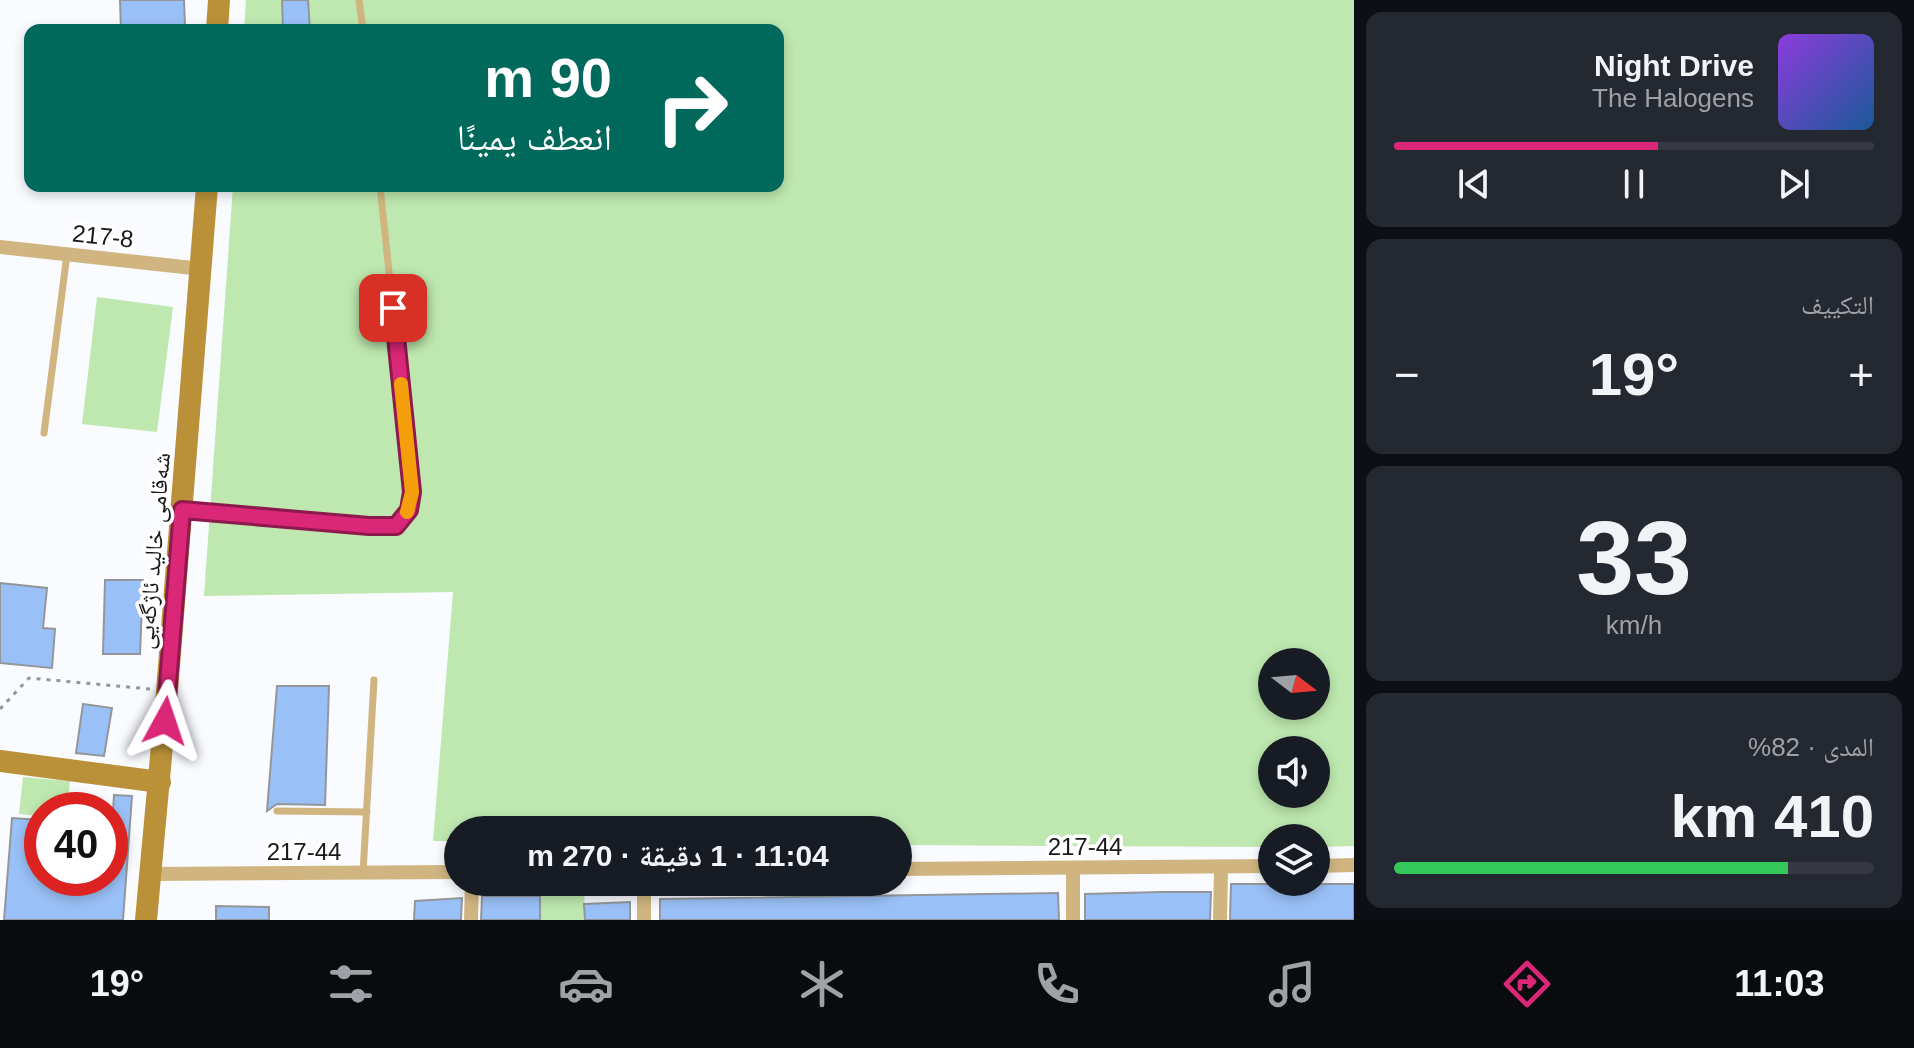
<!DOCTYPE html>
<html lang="ar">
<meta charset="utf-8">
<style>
body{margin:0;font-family:Arial,"Noto Naskh Arabic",sans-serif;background:#242831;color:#f1f3f6;direction:rtl;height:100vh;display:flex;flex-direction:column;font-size:30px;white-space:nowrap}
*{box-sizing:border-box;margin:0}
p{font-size:26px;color:#9ea1a6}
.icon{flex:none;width:44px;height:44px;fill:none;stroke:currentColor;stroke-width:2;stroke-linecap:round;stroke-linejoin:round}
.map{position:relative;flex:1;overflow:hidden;direction:ltr}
.drawer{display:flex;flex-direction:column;gap:12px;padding:12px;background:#0d0f14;width:560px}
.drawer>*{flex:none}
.guide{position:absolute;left:24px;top:24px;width:760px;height:168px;border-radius:16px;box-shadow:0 4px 12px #0003;direction:rtl;background:#00695c;color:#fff;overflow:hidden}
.needle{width:52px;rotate:106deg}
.tools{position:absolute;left:1258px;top:648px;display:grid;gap:16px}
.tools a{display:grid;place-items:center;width:72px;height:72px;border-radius:50%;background:#171b24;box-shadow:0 4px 12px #0003;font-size:40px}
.speed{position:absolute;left:24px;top:792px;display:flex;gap:16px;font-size:40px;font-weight:700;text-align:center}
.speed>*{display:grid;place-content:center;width:104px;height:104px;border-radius:50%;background:#171b24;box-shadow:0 4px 12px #0003;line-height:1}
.speed .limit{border:12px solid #d22;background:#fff;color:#111}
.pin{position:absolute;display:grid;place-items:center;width:68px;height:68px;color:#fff;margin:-34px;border-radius:16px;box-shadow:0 4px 12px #0006}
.me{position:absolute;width:88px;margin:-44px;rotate:5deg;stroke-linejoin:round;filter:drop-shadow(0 0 6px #0008)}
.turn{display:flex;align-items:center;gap:28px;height:168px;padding:0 40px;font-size:36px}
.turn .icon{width:104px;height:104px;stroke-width:2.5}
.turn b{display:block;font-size:56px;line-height:68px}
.big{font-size:60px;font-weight:800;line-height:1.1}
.drawer .widget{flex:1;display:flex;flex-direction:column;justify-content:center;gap:12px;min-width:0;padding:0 28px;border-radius:16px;background:#242831}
.drawer .dial{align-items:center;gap:0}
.dial b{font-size:104px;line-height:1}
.song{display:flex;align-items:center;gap:24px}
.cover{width:96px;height:96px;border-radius:12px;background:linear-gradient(135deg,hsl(270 70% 55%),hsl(210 70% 35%))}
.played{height:8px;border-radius:4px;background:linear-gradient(90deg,#db2777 55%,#363941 55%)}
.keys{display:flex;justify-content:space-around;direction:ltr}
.heat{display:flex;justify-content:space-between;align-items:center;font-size:44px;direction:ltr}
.charge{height:12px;border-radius:6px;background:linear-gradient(90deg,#34c759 82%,#363941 0)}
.trip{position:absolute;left:444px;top:816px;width:468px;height:80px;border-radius:40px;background:#171b24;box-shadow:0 4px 12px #0003;font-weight:800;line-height:80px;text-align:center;direction:rtl}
.menu{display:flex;height:128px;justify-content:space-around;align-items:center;background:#090b0e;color:#9ea1a6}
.menu .icon{width:56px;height:56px}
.menu .selected{color:#db2777}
.menu b{font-size:36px;color:#f1f3f6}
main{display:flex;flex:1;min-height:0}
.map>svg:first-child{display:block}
.green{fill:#bee8af;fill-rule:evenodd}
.building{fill:#9ac1f7;stroke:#93969a;stroke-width:2}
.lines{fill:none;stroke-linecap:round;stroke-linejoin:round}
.path{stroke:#959699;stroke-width:3;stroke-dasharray:4 6;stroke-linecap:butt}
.lane{stroke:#d0b580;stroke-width:7}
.street{stroke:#d0b580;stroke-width:14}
.secondary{stroke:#ba9139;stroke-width:22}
.route-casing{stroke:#8e194d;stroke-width:20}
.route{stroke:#db2777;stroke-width:14}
.slow{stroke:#f59e0b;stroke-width:14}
.labels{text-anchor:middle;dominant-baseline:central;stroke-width:7;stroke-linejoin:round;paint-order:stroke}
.street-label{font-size:24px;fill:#18191a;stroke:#fff}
</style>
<main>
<section class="drawer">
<div class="widget">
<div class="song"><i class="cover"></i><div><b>Night Drive</b><p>The Halogens</p></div></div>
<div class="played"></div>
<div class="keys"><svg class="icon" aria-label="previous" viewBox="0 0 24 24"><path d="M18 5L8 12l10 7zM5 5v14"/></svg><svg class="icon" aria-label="pause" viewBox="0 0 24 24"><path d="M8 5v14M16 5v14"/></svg><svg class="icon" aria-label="next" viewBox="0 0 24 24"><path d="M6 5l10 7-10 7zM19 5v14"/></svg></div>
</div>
<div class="widget"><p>التكييف</p>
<div class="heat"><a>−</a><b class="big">19°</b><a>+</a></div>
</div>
<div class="widget dial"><b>33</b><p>km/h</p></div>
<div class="widget"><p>المدى · 82%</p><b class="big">410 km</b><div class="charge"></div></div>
</section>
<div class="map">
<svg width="1354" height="920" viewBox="0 0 1354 920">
<rect width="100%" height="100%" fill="#f9fbff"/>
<g class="green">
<path d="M246 0H1354V846L1316 847V838H1272V847L898 845V830H458V841H433L453 592 204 596 233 186H778V30H244ZM1272 662H1316V706H1272ZM1272 750H1316V794H1272Z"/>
<polygon points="97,297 173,307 157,432 82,424"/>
<polygon points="23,777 70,781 67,810 42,810 42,816 19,814"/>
<polygon points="584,888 585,920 540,920 540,889"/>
</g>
<g class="building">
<polygon points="120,0 184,0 185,27 121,30"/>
<polygon points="282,0 308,0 310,30 283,30"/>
<polygon points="105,580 143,580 140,654 103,654"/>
<polygon points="0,583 47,588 43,628 55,629 52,668 0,663"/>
<polygon points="277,686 329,686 325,805 277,804 267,811"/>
<polygon points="83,704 112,708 104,756 76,753"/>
<polygon points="114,795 132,796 123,920 4,920 12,818 42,820 42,878 110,878 110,811 113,812"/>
<polygon points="1231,884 1354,884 1354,920 1230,920"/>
<polygon points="1160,892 1211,892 1210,920 1085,920 1085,894"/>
<polygon points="1058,893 1059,920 660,920 660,899"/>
<polygon points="482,896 540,896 540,920 481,920"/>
<polygon points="462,898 461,920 414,920 415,901"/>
<polygon points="630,902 630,920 585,920 584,904"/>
<polygon points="216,906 269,907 269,920 216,920"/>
</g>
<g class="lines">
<polyline class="path" points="0,709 29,678 150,689"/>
<g class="lane">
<polyline points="359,0 363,30"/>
<polyline points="44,433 67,254"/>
<polyline points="185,511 369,526 396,526 409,510 412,492 380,186"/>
<polyline points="277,811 367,812"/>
<polyline points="363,873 374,680"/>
</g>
<g class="street">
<polyline points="0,247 202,269"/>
<polyline points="1316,866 1354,865"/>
<polyline points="898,869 1272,866"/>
<polyline points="150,874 458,872"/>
<polyline points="644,882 644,920"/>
<polyline points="471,920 472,882"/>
<polyline points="1073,920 1073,868"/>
<polyline points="1220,920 1221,867"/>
</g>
<g class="secondary">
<polyline points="217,30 219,0"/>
<polyline points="0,761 160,782"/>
<polyline points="146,920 167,691 207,186"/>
</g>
</g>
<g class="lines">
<defs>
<polyline id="route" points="165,721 182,510 369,526 396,526 409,510 412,492 393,308"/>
</defs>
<use href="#route" class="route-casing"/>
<use href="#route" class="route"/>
<polyline class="slow" points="401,384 412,492 407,512"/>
</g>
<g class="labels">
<g class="street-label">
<text transform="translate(103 236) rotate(6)">217-8</text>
<text transform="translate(153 551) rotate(-85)">شەقامی خالید ئاژگەیی</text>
<text x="1085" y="846">217-44</text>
<text x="304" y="851">217-44</text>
</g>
</g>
</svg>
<div class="tools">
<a><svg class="needle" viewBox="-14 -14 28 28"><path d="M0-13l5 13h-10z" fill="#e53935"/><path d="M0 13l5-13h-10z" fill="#9ea1a6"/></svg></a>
<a><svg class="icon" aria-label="sound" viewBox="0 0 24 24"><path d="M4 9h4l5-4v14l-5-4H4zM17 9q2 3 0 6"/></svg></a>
<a><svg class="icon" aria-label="layers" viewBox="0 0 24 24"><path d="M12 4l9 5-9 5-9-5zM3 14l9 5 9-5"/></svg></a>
</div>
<div class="speed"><div class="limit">40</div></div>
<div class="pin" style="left:393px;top:308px;background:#d93025"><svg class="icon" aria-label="arrive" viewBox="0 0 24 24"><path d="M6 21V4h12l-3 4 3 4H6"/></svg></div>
<svg class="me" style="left:165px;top:721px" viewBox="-20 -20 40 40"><path d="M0-17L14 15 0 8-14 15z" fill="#db2777" stroke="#fff" stroke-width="4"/></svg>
<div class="trip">11:04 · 1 دقيقة · 270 m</div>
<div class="guide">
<div class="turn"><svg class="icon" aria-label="right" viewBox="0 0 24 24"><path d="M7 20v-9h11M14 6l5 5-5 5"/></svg><div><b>90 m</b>انعطف يمينًا</div></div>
</div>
</div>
</main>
<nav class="menu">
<b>11:03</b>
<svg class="icon selected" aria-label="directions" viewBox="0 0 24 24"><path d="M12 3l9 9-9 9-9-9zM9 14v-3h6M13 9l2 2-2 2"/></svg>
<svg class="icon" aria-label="music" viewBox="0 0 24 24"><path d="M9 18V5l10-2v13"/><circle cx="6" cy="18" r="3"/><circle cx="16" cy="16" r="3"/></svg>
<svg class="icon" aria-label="phone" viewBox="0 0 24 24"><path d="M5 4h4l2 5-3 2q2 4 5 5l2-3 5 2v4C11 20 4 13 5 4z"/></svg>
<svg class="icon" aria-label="climate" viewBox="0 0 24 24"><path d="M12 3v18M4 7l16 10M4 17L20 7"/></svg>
<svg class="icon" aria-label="car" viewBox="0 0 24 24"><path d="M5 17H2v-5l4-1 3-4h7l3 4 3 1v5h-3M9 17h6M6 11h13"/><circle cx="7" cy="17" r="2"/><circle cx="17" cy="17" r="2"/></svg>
<svg class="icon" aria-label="filters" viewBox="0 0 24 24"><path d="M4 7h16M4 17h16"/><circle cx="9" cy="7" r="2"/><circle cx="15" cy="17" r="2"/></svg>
<b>19°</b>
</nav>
